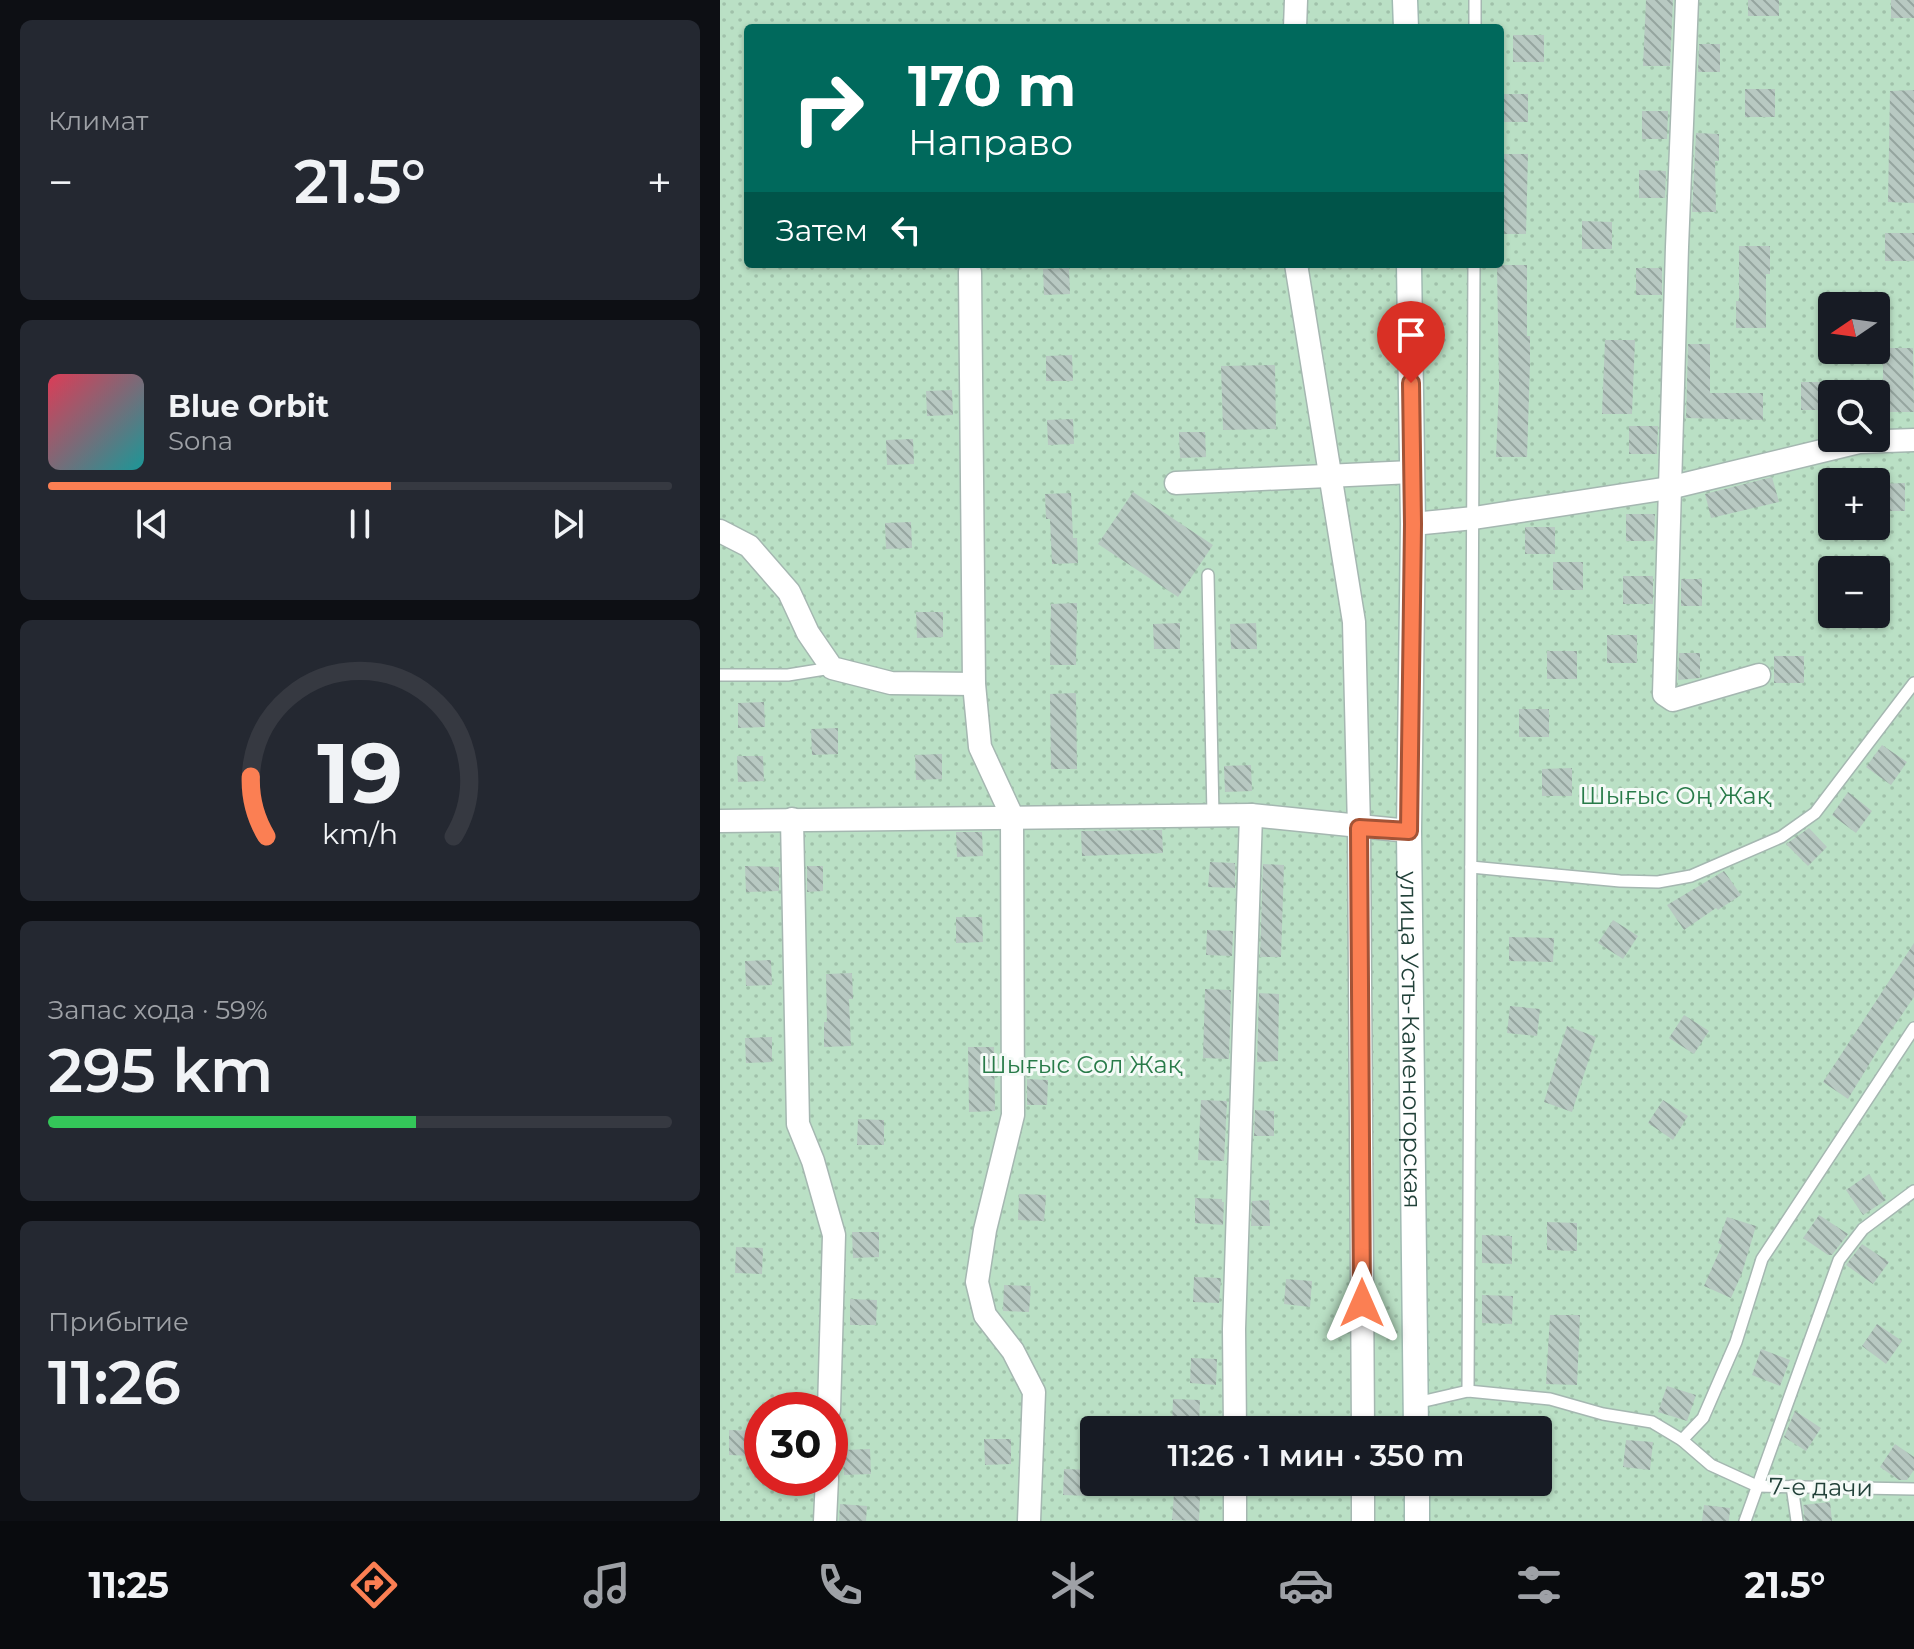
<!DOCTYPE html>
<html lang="ru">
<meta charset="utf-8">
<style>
body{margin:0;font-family:Montserrat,sans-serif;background:#242831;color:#f1f3f6;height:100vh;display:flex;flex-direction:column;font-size:30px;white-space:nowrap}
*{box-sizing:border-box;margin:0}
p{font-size:26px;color:#9ea1a6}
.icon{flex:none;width:44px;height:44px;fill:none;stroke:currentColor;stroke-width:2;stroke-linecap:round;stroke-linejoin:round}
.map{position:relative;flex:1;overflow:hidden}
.sheet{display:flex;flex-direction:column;gap:20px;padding:20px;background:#0d0f14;width:720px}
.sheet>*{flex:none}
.banner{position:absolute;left:24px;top:24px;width:760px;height:244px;border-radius:8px;box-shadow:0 2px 6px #0004;background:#00695c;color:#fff;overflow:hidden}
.needle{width:52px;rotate:257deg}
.controls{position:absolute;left:1098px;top:292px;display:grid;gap:16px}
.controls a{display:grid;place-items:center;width:72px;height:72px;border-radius:8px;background:#171b24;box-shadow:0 2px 6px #0004;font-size:40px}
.speed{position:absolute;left:24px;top:1392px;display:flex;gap:16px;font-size:40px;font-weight:700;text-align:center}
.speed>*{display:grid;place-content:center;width:104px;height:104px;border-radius:50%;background:#171b24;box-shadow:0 2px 6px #0004;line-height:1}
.speed .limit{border:12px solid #d22;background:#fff;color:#111}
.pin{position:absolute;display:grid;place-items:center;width:68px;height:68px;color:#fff;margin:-82px -34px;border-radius:50% 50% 50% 0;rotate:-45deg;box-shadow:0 0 8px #0007}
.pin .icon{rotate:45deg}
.me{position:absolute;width:88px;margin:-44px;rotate:0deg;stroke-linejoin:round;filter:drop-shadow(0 0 6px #0008)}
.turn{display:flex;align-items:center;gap:28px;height:168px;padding:0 32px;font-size:36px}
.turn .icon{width:104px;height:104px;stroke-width:2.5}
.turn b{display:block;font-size:56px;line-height:68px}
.then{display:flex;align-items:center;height:76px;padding:0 32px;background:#0003;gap:16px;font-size:30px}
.big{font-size:60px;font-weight:600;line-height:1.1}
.sheet .card{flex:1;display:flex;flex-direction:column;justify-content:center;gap:12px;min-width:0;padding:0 28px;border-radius:12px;background:#242831}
.sheet .dial{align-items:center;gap:0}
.dial svg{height:208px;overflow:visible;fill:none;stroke:#363941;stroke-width:7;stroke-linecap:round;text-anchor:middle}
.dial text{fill:#f1f3f6;stroke:none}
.song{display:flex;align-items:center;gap:24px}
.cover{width:96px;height:96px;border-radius:12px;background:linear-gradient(135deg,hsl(350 70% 55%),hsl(180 70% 35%))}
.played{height:8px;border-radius:4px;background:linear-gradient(90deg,#fb7f53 55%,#363941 55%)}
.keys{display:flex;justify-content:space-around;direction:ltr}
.heat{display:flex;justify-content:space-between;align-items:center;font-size:44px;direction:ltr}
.charge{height:12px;border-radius:6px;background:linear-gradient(90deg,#34c759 59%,#363941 0)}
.trip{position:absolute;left:360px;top:1416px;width:472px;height:80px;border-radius:8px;background:#171b24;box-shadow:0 2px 6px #0004;font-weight:600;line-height:80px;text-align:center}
.tab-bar{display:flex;height:128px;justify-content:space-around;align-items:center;background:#090b0e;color:#9ea1a6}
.tab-bar .icon{width:56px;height:56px}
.tab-bar .on{color:#fb7f53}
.tab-bar b{font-size:36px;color:#f1f3f6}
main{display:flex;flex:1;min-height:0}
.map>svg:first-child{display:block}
.green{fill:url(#green-dots);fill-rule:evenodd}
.building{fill:url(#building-back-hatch)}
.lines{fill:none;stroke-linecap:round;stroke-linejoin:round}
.lane-casing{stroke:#a5b7b1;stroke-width:14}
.street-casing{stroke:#a5b7b1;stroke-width:25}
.secondary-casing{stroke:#a0bab2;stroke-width:27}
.lane{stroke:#fff;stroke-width:11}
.street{stroke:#fff;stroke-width:22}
.secondary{stroke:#fff;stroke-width:24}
.route-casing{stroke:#a35336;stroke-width:20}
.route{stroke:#fb7f53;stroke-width:14}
.labels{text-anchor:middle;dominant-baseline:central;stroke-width:6;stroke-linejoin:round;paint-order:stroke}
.park-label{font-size:24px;fill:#287b49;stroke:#f4faf7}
.street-label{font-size:24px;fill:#214139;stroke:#f4faf7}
</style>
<main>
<section class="sheet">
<div class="card"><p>Климат</p>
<div class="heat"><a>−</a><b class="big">21.5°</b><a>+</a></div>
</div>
<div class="card">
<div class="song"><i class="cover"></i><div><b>Blue Orbit</b><p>Sona</p></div></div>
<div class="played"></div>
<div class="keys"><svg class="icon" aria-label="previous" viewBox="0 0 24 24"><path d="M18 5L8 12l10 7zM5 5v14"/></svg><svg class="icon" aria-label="pause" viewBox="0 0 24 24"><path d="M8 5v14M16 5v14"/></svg><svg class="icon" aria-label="next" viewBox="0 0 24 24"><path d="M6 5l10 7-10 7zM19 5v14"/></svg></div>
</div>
<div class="card dial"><svg viewBox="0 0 100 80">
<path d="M14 69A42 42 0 1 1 86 69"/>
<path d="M14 69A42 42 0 0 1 8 46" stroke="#fb7f53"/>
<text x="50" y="56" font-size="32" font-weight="700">19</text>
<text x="50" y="72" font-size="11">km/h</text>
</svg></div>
<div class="card"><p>Запас хода · 59%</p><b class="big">295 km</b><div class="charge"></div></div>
<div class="card"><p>Прибытие</p><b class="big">11:26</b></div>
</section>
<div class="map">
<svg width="1194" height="1521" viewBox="0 0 1194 1521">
<defs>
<pattern id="green-dots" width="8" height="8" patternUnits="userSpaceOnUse" patternTransform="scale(2)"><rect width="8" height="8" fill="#bae0c5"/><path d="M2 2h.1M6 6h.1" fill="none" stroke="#a0c1aa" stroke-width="1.8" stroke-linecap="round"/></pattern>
<pattern id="building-back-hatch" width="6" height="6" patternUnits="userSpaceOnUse" patternTransform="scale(2)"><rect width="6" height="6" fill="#b8c9c2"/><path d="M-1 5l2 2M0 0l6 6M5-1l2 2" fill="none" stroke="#95a59f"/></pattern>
</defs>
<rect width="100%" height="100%" fill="#e3eee9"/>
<path class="green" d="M0 0H1194V1521H0ZM28 28H780V264H28ZM1112 306H1156V350H1112ZM1112 394H1156V438H1112ZM1112 482H1156V526H1112ZM1112 570H1156V614H1112ZM42 1410H110V1478H42ZM374 1430H818V1482H374Z"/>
<g class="building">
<polygon points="926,0 953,0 950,66 923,66"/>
<rect x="1028" y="0" width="31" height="16"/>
<rect x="1171" y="0" width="23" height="18"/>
<rect x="793" y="35" width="31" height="27"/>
<polygon points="979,44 1000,44 1000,72 978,72"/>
<rect x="1025" y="89" width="30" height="28"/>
<polygon points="1194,90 1194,203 1168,202 1170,91"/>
<rect x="780" y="94" width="28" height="28"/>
<polygon points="922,111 948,111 947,139 922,139"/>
<polygon points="976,133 999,134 999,161 995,161 996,212 972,212"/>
<polygon points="780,154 808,154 806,234 780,234"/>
<polygon points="919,170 946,171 945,198 919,198"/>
<polygon points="862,221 892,222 892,249 862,249"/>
<rect x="1165" y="233" width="29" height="28"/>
<polygon points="1019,246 1050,246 1050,274 1046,274 1046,328 1016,328 1016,301 1019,301"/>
<polygon points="777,265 807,265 807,336 810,336 810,364 807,457 776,457 779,385"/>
<polygon points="349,268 350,294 324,295 323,269"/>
<rect x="916" y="268" width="26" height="27"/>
<polygon points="885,340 915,340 912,414 882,414"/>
<polygon points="968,344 990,344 990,393 1043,393 1043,420 966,418"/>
<polygon points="1163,348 1193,348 1194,412 1163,412"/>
<polygon points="352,355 353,381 326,381 326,356"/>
<polygon points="555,365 556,429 503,430 501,366"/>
<rect x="1081" y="382" width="30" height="28"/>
<polygon points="232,390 233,415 207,416 206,391"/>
<polygon points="353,419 354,444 328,445 327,420"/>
<polygon points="909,426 938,426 937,454 909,454"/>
<polygon points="459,432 485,432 486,457 460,458"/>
<polygon points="193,439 194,464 167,465 166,440"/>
<polygon points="1052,477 1059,502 991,518 985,494"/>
<polygon points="1185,483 1185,511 1156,511 1156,484"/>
<polygon points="413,492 493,545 458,597 378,544"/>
<polygon points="351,493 353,538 357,538 358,563 332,564 330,519 326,519 325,494"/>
<polygon points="906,514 935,514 934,541 906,541"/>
<polygon points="191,522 192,548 166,549 165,523"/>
<rect x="805" y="527" width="30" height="27"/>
<rect x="833" y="562" width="30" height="28"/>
<rect x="903" y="576" width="30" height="28"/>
<rect x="961" y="579" width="21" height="27"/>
<polygon points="357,603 356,665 330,665 331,604"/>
<polygon points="196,612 223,612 223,637 197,638"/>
<polygon points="460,623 460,649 434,649 433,624"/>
<polygon points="536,623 537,649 511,649 510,624"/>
<rect x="887" y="635" width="30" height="28"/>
<rect x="827" y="651" width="30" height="28"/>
<polygon points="959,653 980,653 980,678 958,680"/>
<rect x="1054" y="656" width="30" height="27"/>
<polygon points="356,693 357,769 331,769 330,694"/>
<polygon points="44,702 45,727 18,728 18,703"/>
<rect x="799" y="709" width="30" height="28"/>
<polygon points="118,728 118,754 92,755 91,729"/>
<polygon points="1162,745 1187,762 1171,785 1146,767"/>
<polygon points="222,754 222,779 196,780 195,755"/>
<polygon points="17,756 43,756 44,781 18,782"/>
<polygon points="531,765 532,791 505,792 504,766"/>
<polygon points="852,768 852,796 822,796 822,769"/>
<polygon points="1128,792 1152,811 1136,833 1112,815"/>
<polygon points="1089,828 1107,847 1088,866 1066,844"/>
<polygon points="442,830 443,853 362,856 361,831"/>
<polygon points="236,832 262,832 263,856 237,857"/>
<polygon points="490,862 515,863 515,888 488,887"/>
<polygon points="543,864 564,865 561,957 540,957"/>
<polygon points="25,866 59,867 59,891 26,892"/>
<polygon points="87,866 103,866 103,891 87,892"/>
<polygon points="1004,871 1021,895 998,910 996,908 964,930 947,905"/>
<polygon points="236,917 262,917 263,942 236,943"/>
<polygon points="893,920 918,936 903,959 878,943"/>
<polygon points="487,930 513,931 512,956 486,955"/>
<polygon points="789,937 834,938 833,962 789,961"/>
<polygon points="1194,943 1194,997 1161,1045 1128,1099 1103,1082"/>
<polygon points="51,960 52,985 26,986 25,961"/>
<polygon points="132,973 133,999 129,999 131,1046 104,1047 104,1022 107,1022 106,974"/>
<polygon points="485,989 511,990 509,1059 483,1058"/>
<polygon points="539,993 559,994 558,1061 537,1062"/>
<polygon points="790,1006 820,1009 817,1036 787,1033"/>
<polygon points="964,1015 989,1031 974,1054 949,1038"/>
<polygon points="847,1026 876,1037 852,1112 824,1102"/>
<polygon points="52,1037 52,1062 26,1063 25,1038"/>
<polygon points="248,1047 274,1047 275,1111 249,1112"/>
<polygon points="307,1079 328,1080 327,1105 307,1105"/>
<polygon points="481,1100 507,1101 504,1161 478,1160"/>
<polygon points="943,1100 968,1116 953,1140 928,1123"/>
<polygon points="535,1110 554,1111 554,1136 534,1136"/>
<polygon points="138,1119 164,1120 164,1145 137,1145"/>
<polygon points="1149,1174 1166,1200 1143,1215 1126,1190"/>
<polygon points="299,1194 326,1195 324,1221 298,1220"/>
<polygon points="475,1198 502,1199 502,1202 504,1202 503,1225 475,1223"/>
<polygon points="549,1200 550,1226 531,1226 532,1201"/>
<polygon points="1099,1215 1128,1234 1112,1255 1108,1255 1083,1238"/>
<polygon points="1007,1217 1036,1226 1022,1273 1011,1298 984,1286 1002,1245 998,1243"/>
<polygon points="827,1222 857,1223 857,1251 827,1250"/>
<polygon points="132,1232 159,1232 159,1257 133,1258"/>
<polygon points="762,1235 792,1236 792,1264 762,1263"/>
<polygon points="1142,1244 1169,1262 1153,1284 1126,1265"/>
<polygon points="16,1247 43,1248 42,1274 15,1273"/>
<polygon points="474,1277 501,1278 499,1303 473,1302"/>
<polygon points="566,1279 592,1281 590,1307 564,1304"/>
<polygon points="284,1285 311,1286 309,1312 283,1311"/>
<polygon points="762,1295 793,1296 792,1324 762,1323"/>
<polygon points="130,1299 157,1300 156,1325 130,1325"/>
<polygon points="830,1315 860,1315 857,1385 826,1384"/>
<polygon points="1157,1324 1182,1341 1166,1364 1142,1346"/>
<polygon points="1041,1349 1070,1360 1060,1386 1032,1375"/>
<polygon points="471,1358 497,1359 496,1385 470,1383"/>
<polygon points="947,1386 976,1395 967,1421 938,1412"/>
<polygon points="453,1399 480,1400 479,1426 452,1425"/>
<polygon points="1075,1411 1101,1428 1086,1451 1064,1437"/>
<polygon points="9,1430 36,1431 35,1456 9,1455"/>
<polygon points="264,1439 291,1439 291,1464 265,1465"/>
<polygon points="906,1440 933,1442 930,1470 903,1467"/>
<polygon points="1175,1444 1194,1457 1194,1470 1187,1480 1179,1480 1160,1467"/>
<polygon points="150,1449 151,1474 124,1475 124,1450"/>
<polygon points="344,1469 371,1470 369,1496 343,1495"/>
<polygon points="454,1494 480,1495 479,1521 452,1520"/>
<polygon points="1110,1502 1112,1521 1085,1521 1083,1505"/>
<polygon points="120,1504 147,1506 146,1521 119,1521"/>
<polygon points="984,1505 1010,1508 1009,1521 982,1521"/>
</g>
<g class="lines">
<defs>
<g id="lane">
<polyline points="755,28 755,0"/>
<polyline points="488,575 493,815"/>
<polyline points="0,675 68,675 111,668"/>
<polyline points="751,867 900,881 938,882 971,876 1061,837 1095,813 1194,683"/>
<polyline points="748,1391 754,264"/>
<polyline points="696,1403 748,1391 830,1399 883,1414 932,1422 962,1440 991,1465 1037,1486 1194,1489"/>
<polyline points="962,1440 983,1418 1016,1342 1042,1259 1194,1028"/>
<polyline points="1072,1486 1077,1521"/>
<polyline points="1025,1521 1119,1260 1143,1229 1194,1191"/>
</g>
<g id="street">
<polyline points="967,0 957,247 944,694 953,700 1039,675"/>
<polyline points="575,28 576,0"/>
<polyline points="576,264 634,622 639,828 643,1430"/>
<polyline points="250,272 254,684 260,747 292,816 293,1115 265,1230 257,1282 265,1315 293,1351 314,1392 309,1521"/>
<polyline points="456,483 692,472"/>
<polyline points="693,524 754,518 949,488 1139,442 1194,440"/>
<polyline points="0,531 29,546 69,592 88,633 112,668 171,683 254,684"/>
<polyline points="72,819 78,1124 93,1161 114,1235 109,1410"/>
<polyline points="0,821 531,815 689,831"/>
<polyline points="515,1430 514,1329 531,815"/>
<polyline points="515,1482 515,1521"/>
<polyline points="643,1482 643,1521"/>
<polyline points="105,1521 107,1478"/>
</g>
<g id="secondary">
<polyline points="685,0 686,28"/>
<path id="s1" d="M689 264 693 524 689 831 696 1430"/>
<polyline points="697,1482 697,1521"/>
</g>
</defs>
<use href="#lane" class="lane-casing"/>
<use href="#street" class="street-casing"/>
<use href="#secondary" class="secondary-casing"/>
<use href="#lane" class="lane"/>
<use href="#street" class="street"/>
<use href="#secondary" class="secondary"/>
</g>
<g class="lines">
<defs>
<polyline id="route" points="642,1303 639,828 689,831 693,524 691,383"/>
</defs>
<use href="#route" class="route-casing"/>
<use href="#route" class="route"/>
</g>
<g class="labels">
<g class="park-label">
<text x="955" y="795">Шығыс Оң Жақ</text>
<text x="361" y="1064">Шығыс Сол Жақ</text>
</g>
<g class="street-label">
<text stroke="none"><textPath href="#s1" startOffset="776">улица Усть-Каменогорская</textPath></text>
<text transform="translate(1101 1487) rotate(1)">7-е дачи</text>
</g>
</g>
</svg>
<div class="controls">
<a><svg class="needle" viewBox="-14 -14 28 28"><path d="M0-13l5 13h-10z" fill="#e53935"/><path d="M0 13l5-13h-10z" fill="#9ea1a6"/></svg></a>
<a><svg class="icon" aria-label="search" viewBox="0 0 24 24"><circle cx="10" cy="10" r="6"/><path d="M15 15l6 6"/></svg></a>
<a>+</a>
<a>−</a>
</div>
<div class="speed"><div class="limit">30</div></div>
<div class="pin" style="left:691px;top:383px;background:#d93025"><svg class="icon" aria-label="arrive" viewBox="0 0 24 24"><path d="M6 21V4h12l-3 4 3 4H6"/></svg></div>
<svg class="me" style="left:642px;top:1303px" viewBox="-20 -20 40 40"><path d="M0-17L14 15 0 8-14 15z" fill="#fb7f53" stroke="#fff" stroke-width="4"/></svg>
<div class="trip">11:26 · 1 мин · 350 m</div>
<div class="banner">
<div class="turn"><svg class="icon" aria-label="right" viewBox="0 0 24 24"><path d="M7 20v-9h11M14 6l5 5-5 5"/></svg><div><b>170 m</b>Направо</div></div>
<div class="then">Затем<svg class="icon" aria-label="left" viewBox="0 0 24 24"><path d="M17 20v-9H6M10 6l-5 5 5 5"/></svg></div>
</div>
</div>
</main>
<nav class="tab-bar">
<b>11:25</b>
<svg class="icon on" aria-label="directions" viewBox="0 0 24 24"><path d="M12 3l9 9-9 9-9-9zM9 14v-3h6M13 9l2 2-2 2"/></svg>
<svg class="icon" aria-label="music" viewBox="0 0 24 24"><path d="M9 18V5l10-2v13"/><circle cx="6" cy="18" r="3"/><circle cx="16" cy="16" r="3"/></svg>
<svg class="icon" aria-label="phone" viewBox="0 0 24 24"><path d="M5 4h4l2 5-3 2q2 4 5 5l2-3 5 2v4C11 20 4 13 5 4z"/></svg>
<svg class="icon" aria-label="climate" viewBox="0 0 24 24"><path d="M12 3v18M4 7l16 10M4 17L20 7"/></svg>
<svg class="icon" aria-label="car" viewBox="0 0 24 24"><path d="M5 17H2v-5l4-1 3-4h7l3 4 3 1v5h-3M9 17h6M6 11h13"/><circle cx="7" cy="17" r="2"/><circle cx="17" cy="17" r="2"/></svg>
<svg class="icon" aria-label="filters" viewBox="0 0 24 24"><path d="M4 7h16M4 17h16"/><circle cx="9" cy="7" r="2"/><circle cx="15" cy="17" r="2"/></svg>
<b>21.5°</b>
</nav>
